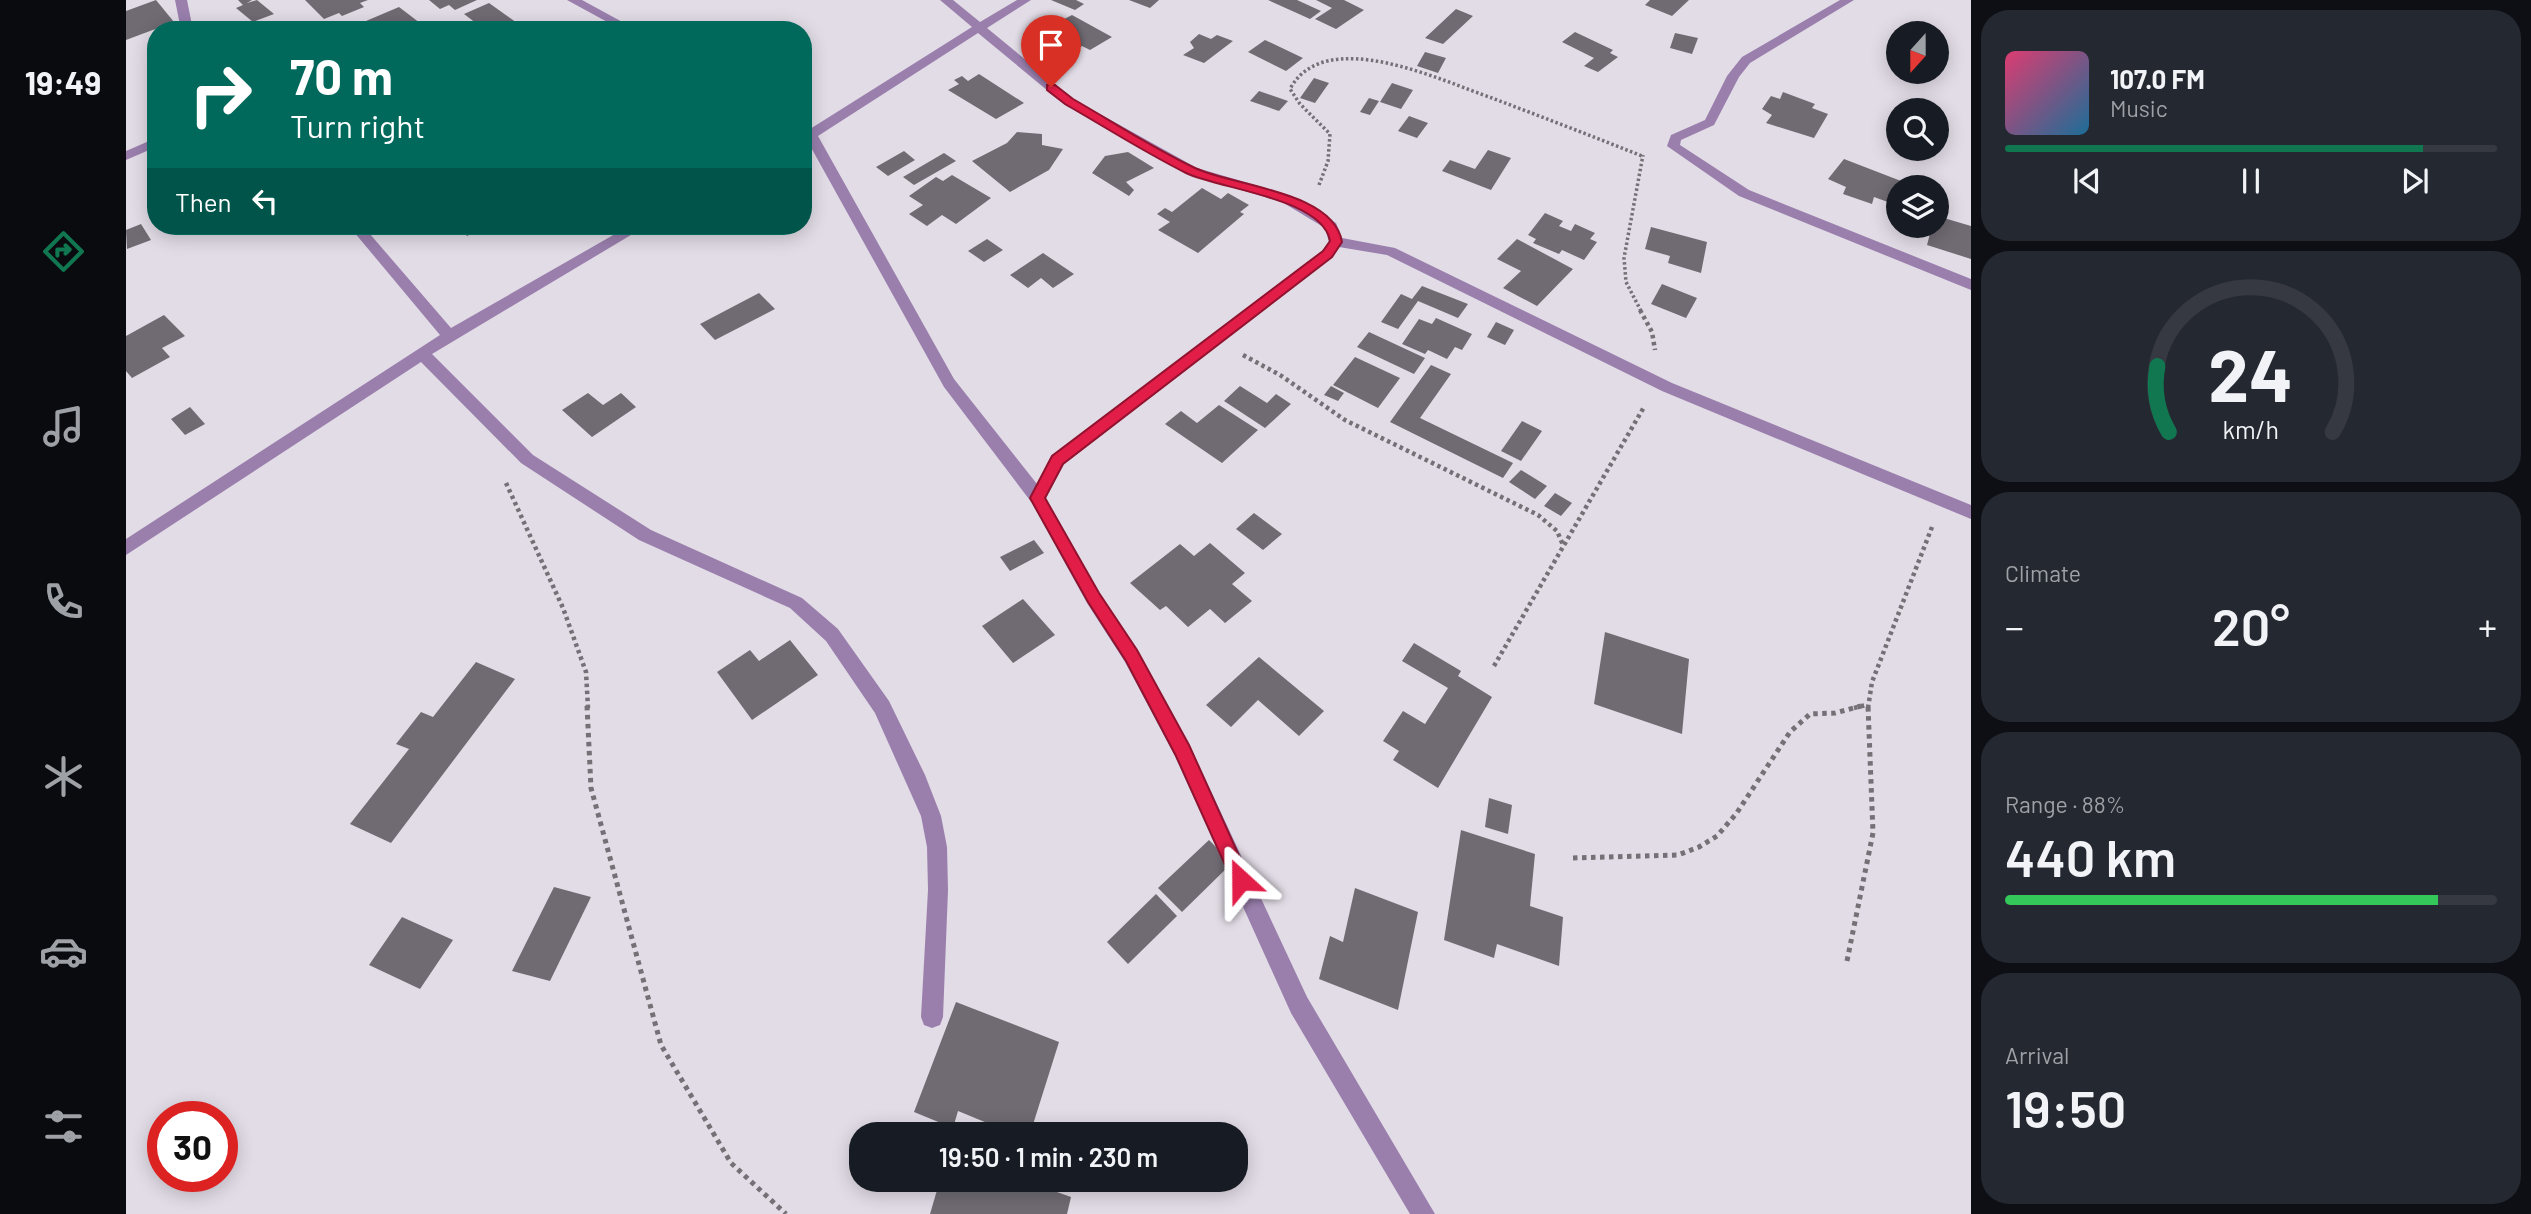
<!DOCTYPE html>
<meta charset="utf-8">
<style>
body{margin:0;font-family:Barlow,sans-serif;background:#242831;color:#f1f3f6;height:100vh;display:flex;flex-direction:column;font-size:26px;white-space:nowrap}
*{box-sizing:border-box;margin:0}
p{font-size:23px;color:#9ea1a6}
.icon{flex:none;width:38px;height:38px;fill:none;stroke:currentColor;stroke-width:2;stroke-linecap:round;stroke-linejoin:round}
.map{position:relative;flex:1;overflow:hidden}
.drawer{display:flex;flex-direction:column;gap:10px;padding:10px;background:#0d0f14;width:560px}
.drawer>*{flex:none}
.top-card{position:absolute;left:21px;top:21px;width:665px;height:214px;border-radius:28px;box-shadow:0 4px 18px #0003;background:#00695c;color:#fff;overflow:hidden}
.needle{width:46px;rotate:201deg}
.tools{position:absolute;left:1760px;top:21px;display:grid;gap:14px}
.tools a{display:grid;place-items:center;width:63px;height:63px;border-radius:50%;background:#171b24;box-shadow:0 4px 18px #0003;font-size:35px}
.speed{position:absolute;left:21px;top:1101px;display:flex;gap:14px;font-size:35px;font-weight:700;text-align:center}
.speed>*{display:grid;place-content:center;width:91px;height:91px;border-radius:50%;background:#171b24;box-shadow:0 4px 18px #0003;line-height:1}
.speed .limit{border:10px solid #d22;background:#fff;color:#111}
.pin{position:absolute;display:grid;place-items:center;width:60px;height:60px;color:#fff;margin:-72px -30px;border-radius:50% 50% 50% 0;rotate:-45deg;box-shadow:0 0 7px #0007}
.pin .icon{rotate:45deg}
.me{position:absolute;width:77px;margin:-38px;rotate:336deg;stroke-linejoin:round;filter:drop-shadow(0 0 5px #0008)}
.turn{display:flex;align-items:center;gap:24px;height:147px;padding:0 28px;font-size:32px}
.turn .icon{width:91px;height:91px;stroke-width:2.5}
.turn b{display:block;font-size:49px;line-height:60px}
.then{display:flex;align-items:center;height:66px;padding:0 28px;background:#0003;gap:14px;font-size:26px}
.big{font-size:52px;font-weight:600;line-height:1.1}
.drawer .widget{flex:1;display:flex;flex-direction:column;justify-content:center;gap:10px;min-width:0;padding:0 24px;border-radius:28px;background:#242831}
.drawer .dial{align-items:center;gap:0}
.dial svg{height:182px;overflow:visible;fill:none;stroke:#363941;stroke-width:7;stroke-linecap:round;text-anchor:middle}
.dial text{fill:#f1f3f6;stroke:none}
.song{display:flex;align-items:center;gap:21px}
.cover{width:84px;height:84px;border-radius:10px;background:linear-gradient(135deg,hsl(340 70% 55%),hsl(200 70% 35%))}
.played{height:7px;border-radius:4px;background:linear-gradient(90deg,#107750 85%,#363941 85%)}
.keys{display:flex;justify-content:space-around;direction:ltr}
.heat{display:flex;justify-content:space-between;align-items:center;font-size:38px;direction:ltr}
.charge{height:10px;border-radius:5px;background:linear-gradient(90deg,#34c759 88%,#363941 0)}
.trip{position:absolute;left:723px;top:1122px;width:399px;height:70px;border-radius:28px;background:#171b24;box-shadow:0 4px 18px #0003;font-weight:600;line-height:70px;text-align:center}
main{display:flex;flex:1;min-height:0}
.menu{display:flex;flex-direction:column;width:126px;justify-content:space-around;align-items:center;background:#090b0e;color:#9ea1a6}
.menu .icon{width:49px;height:49px}
.menu .active{color:#107750}
.menu b{font-size:32px;color:#f1f3f6}
.map>svg:first-child{display:block}
.building{fill:#706b73}
.lines{fill:none;stroke-linecap:round;stroke-linejoin:round}
.path-far2{stroke:#747076;stroke-width:3.5;stroke-dasharray:2.5 2.5;stroke-linecap:butt}
.path-far1{stroke:#747076;stroke-width:4.5;stroke-dasharray:3.5 3.5;stroke-linecap:butt}
.path{stroke:#747076;stroke-width:5;stroke-dasharray:4.5 4.5;stroke-linecap:butt}
.minor{fill:#9a7fad;fill-rule:evenodd}
.route{fill:#e11d48;stroke:#92132f;stroke-width:2}
</style>
<main>
<nav class="menu">
<b>19:49</b>
<svg class="icon active" aria-label="directions" viewBox="0 0 24 24"><path d="M12 3l9 9-9 9-9-9zM9 14v-3h6M13 9l2 2-2 2"/></svg>
<svg class="icon" aria-label="music" viewBox="0 0 24 24"><path d="M9 18V5l10-2v13"/><circle cx="6" cy="18" r="3"/><circle cx="16" cy="16" r="3"/></svg>
<svg class="icon" aria-label="phone" viewBox="0 0 24 24"><path d="M5 4h4l2 5-3 2q2 4 5 5l2-3 5 2v4C11 20 4 13 5 4z"/></svg>
<svg class="icon" aria-label="climate" viewBox="0 0 24 24"><path d="M12 3v18M4 7l16 10M4 17L20 7"/></svg>
<svg class="icon" aria-label="car" viewBox="0 0 24 24"><path d="M5 17H2v-5l4-1 3-4h7l3 4 3 1v5h-3M9 17h6M6 11h13"/><circle cx="7" cy="17" r="2"/><circle cx="17" cy="17" r="2"/></svg>
<svg class="icon" aria-label="filters" viewBox="0 0 24 24"><path d="M4 7h16M4 17h16"/><circle cx="9" cy="7" r="2"/><circle cx="15" cy="17" r="2"/></svg>
</nav>
<div class="map">
<svg width="1845" height="1214" viewBox="0 0 1845 1214">
<rect width="100%" height="100%" fill="#e2dce6"/>
<g class="building">
<polygon points="30,0 48,22 0,40 0,11"/>
<polygon points="112,0 126,0 121,3 131,0 148,14 127,22 110,8 117,5"/>
<polygon points="179,0 242,0 234,3 238,7 216,16 213,13 198,19"/>
<polygon points="303,0 351,0 329,10 323,5 314,9"/>
<polygon points="925,0 950,0 958,4 949,10"/>
<polygon points="1003,0 1033,0 1024,8"/>
<polygon points="1142,0 1171,0 1195,11 1184,19"/>
<polygon points="1190,0 1218,0 1238,10 1210,29 1189,19 1206,8"/>
<polygon points="1524,0 1563,0 1546,16 1519,5"/>
<polygon points="363,3 391,23 377,30 359,30 338,14"/>
<polygon points="273,7 294,23 279,30 251,30 240,21"/>
<polygon points="1330,9 1347,16 1317,44 1299,38"/>
<polygon points="946,15 986,37 964,50 956,46 937,58 921,48 945,33 929,24"/>
<polygon points="1449,32 1487,50 1484,53 1492,57 1472,72 1458,66 1468,58 1436,42"/>
<polygon points="1549,33 1572,38 1566,54 1544,48"/>
<polygon points="1073,34 1085,39 1091,35 1107,41 1078,63 1057,55 1068,48 1064,42"/>
<polygon points="1139,40 1177,58 1160,71 1122,52"/>
<polygon points="1299,52 1320,58 1312,73 1291,66"/>
<polygon points="853,74 898,103 870,119 822,90 833,84 828,80 836,76 842,81"/>
<polygon points="1188,78 1203,83 1189,103 1174,98"/>
<polygon points="1266,83 1287,90 1275,109 1254,102"/>
<polygon points="1133,91 1162,101 1153,111 1124,101"/>
<polygon points="1657,92 1689,104 1686,108 1702,114 1688,138 1640,123 1646,115 1636,109 1645,96 1654,99"/>
<polygon points="1243,98 1253,101 1244,115 1234,112"/>
<polygon points="1283,116 1302,123 1291,138 1272,131"/>
<polygon points="891,132 916,134 916,145 937,149 923,170 884,192 846,161 881,143"/>
<polygon points="1362,150 1385,158 1365,190 1316,171 1324,160 1349,169"/>
<polygon points="778,151 789,160 762,176 750,167"/>
<polygon points="1002,152 1028,168 1000,182 1008,190 1003,196 966,173 979,156"/>
<polygon points="818,153 830,161 788,185 777,177"/>
<polygon points="1718,159 1775,181 1773,206 1748,197 1746,204 1717,194 1720,187 1702,179"/>
<polygon points="826,175 865,198 830,224 816,215 801,226 783,214 797,205 783,196 810,177 817,181"/>
<polygon points="1076,188 1095,199 1102,193 1123,205 1114,212 1118,214 1072,253 1032,230 1044,222 1031,214 1039,208 1046,212"/>
<polygon points="1419,213 1437,221 1433,226 1445,231 1449,224 1469,233 1464,239 1471,242 1458,260 1436,250 1433,254 1407,243 1410,239 1402,235"/>
<polygon points="1811,216 1845,226 1845,259 1801,245 1806,226 1811,226"/>
<polygon points="15,224 25,240 1,249 0,230"/>
<polygon points="322,226 363,226 341,236 334,228 327,232"/>
<polygon points="1525,227 1581,242 1575,273 1542,263 1544,256 1519,249"/>
<polygon points="861,239 877,250 858,262 842,251"/>
<polygon points="1391,239 1447,269 1411,306 1377,288 1395,271 1371,259"/>
<polygon points="917,253 948,274 927,288 915,278 902,288 884,275"/>
<polygon points="1536,284 1571,298 1560,318 1525,304"/>
<polygon points="1296,286 1342,304 1332,318 1292,301 1272,329 1255,322 1275,294 1286,299"/>
<polygon points="633,293 649,309 589,340 574,324"/>
<polygon points="38,315 59,336 36,348 44,357 6,378 0,371 0,336"/>
<polygon points="1310,318 1346,334 1336,350 1329,347 1321,359 1302,350 1299,354 1276,344 1293,319 1306,324"/>
<polygon points="1370,322 1388,330 1379,345 1361,337"/>
<polygon points="1243,332 1299,358 1288,374 1231,347"/>
<polygon points="1229,357 1274,378 1252,408 1207,385"/>
<polygon points="1305,365 1325,374 1294,418 1387,463 1377,478 1264,422"/>
<polygon points="1114,386 1141,403 1150,394 1165,404 1139,428 1098,401"/>
<polygon points="1205,386 1218,393 1212,401 1198,395"/>
<polygon points="462,393 477,405 495,393 510,407 466,437 436,410"/>
<polygon points="1093,405 1132,430 1096,463 1039,424 1055,411 1071,423"/>
<polygon points="64,407 79,424 59,435 45,419"/>
<polygon points="1396,421 1416,431 1395,461 1375,451"/>
<polygon points="1395,470 1421,486 1409,499 1383,482"/>
<polygon points="1429,493 1446,503 1435,516 1418,506"/>
<polygon points="1128,513 1156,534 1137,550 1110,529"/>
<polygon points="908,540 918,553 884,571 874,557"/>
<polygon points="1084,543 1119,573 1106,584 1126,601 1099,623 1084,609 1062,627 1040,606 1034,610 1004,583 1054,544 1068,556"/>
<polygon points="897,599 929,635 887,663 856,626"/>
<polygon points="1479,632 1563,659 1556,734 1468,704"/>
<polygon points="664,640 692,675 626,720 591,672 624,650 633,661"/>
<polygon points="1288,643 1335,671 1332,676 1366,697 1312,788 1267,760 1273,751 1257,741 1277,711 1299,724 1322,688 1276,661"/>
<polygon points="1133,657 1198,711 1173,736 1132,700 1105,727 1080,705"/>
<polygon points="350,662 389,679 265,843 224,824 283,749 270,744 295,712 307,717"/>
<polygon points="1363,798 1386,805 1382,834 1359,827"/>
<polygon points="1335,830 1409,854 1404,906 1437,917 1433,966 1371,944 1368,958 1318,940"/>
<polygon points="1083,840 1106,863 1056,912 1032,888"/>
<polygon points="428,887 465,897 424,981 386,971"/>
<polygon points="1229,888 1292,912 1272,1010 1193,979 1204,936 1217,942"/>
<polygon points="1030,894 1051,916 1002,964 981,942"/>
<polygon points="276,917 327,940 294,989 243,965"/>
<polygon points="830,1002 933,1042 904,1134 888,1134 832,1111 827,1128 788,1112"/>
<polygon points="814,1180 897,1180 945,1197 941,1214 804,1214"/>
</g>
<g class="lines">
<g class="path-far2">
<path d="M1193 185 1202 161 1204 134 1174 104 1164 89C1199 24 1316 81 1366 98 1416 117 1466 136 1516 156"/>
<polyline points="1515,311 1500,282 1498,258 1517,155"/>
</g>
<g class="path-far1">
<polyline points="1514,310 1526,332 1529,350"/>
<polyline points="1117,355 1154,375 1219,420 1412,515 1431,531 1437,545"/>
<polyline points="380,483 437,608 460,672 462,708"/>
<polyline points="1368,666 1518,407"/>
<polyline points="1728,708 1740,705"/>
<polyline points="1742,708 1746,682 1806,527"/>
</g>
<g class="path">
<polyline points="461,706 465,788 535,1045 605,1163 660,1214"/>
<polyline points="1447,858 1552,855 1573,847 1591,836 1610,814 1664,732 1684,714 1709,713 1735,706"/>
<polyline points="1721,961 1747,833 1742,706"/>
</g>
<g class="minor">
<polygon points="49,0 61,0 67,30 55,30"/>
<polygon points="441,0 456,0 511,30 496,30"/>
<path d="M814 0H827L854 22 891 0H905L861 28 947 99 1071 168 1166 196 1210 223 1216 238 1269 248 1546 383 1845 505V519L1536 391 1261 255 1213 247 1206 257 938 464 920 498 973 593 1011 650 1063 744 1181 997 1309 1214H1284L1165 1013 1049 756 999 662 961 603 906 503 818 387 682 142 677 144V126L684 129 846 27ZM852 33 939 105 1061 174 1156 202 1199 228 1203 242 1196 251 926 456 911 484 828 379 692 136Z"/>
<polygon points="1714,0 1728,0 1624,63 1613,77 1588,125 1555,140 1554,145 1623,190 1845,279 1845,290 1613,196 1541,146 1545,135 1579,120 1601,76 1616,57"/>
<polygon points="30,138 30,147 0,160 0,151"/>
<polygon points="223,226 237,226 325,328 503,226 520,226 306,354 407,455 525,530 676,598 712,629 763,701 799,775 815,816 821,847 822,890 817,1017 814,1025 806,1028 798,1025 795,1017 802,890 801,847 795,816 749,713 700,641 664,608 513,540 395,463 295,362 0,555 0,539 314,335"/>
</g>
</g>
<path class="route" d="M921 85H929L947 99C987 122 1027 148 1069 168 1107 186 1208 191 1216 242L1206 257 937 464 919 498 973 593 1011 650 1063 745 1124 880 1122 887 1115 889 1109 887 1050 756 1000 661 962 602 904 498 926 456 1197 251 1204 241C1197 198 1093 189 1060 173 1018 152 979 127 939 104L921 90Z"/>
</svg>
<div class="tools">
<a><svg class="needle" viewBox="-14 -14 28 28"><path d="M0-13l5 13h-10z" fill="#e53935"/><path d="M0 13l5-13h-10z" fill="#9ea1a6"/></svg></a>
<a><svg class="icon" aria-label="search" viewBox="0 0 24 24"><circle cx="10" cy="10" r="6"/><path d="M15 15l6 6"/></svg></a>
<a><svg class="icon" aria-label="layers" viewBox="0 0 24 24"><path d="M12 4l9 5-9 5-9-5zM3 14l9 5 9-5"/></svg></a>
</div>
<div class="speed"><div class="limit">30</div></div>
<div class="pin" style="left:925px;top:87px;background:#d93025"><svg class="icon" aria-label="arrive" viewBox="0 0 24 24"><path d="M6 21V4h12l-3 4 3 4H6"/></svg></div>
<svg class="me" style="left:1115px;top:880px" viewBox="-20 -20 40 40"><path d="M0-17L14 15 0 8-14 15z" fill="#e11d48" stroke="#fff" stroke-width="4"/></svg>
<div class="trip">19:50 · 1 min · 230 m</div>
<div class="top-card">
<div class="turn"><svg class="icon" aria-label="right" viewBox="0 0 24 24"><path d="M7 20v-9h11M14 6l5 5-5 5"/></svg><div><b>70 m</b>Turn right</div></div>
<div class="then">Then<svg class="icon" aria-label="left" viewBox="0 0 24 24"><path d="M17 20v-9H6M10 6l-5 5 5 5"/></svg></div>
</div>
</div>
<section class="drawer">
<div class="widget">
<div class="song"><i class="cover"></i><div><b>107.0 FM</b><p>Music</p></div></div>
<div class="played"></div>
<div class="keys"><svg class="icon" aria-label="previous" viewBox="0 0 24 24"><path d="M18 5L8 12l10 7zM5 5v14"/></svg><svg class="icon" aria-label="pause" viewBox="0 0 24 24"><path d="M8 5v14M16 5v14"/></svg><svg class="icon" aria-label="next" viewBox="0 0 24 24"><path d="M6 5l10 7-10 7zM19 5v14"/></svg></div>
</div>
<div class="widget dial"><svg viewBox="0 0 100 80">
<path d="M14 69A42 42 0 1 1 86 69"/>
<path d="M14 69A42 42 0 0 1 9 40" stroke="#107750"/>
<text x="50" y="56" font-size="32" font-weight="700">24</text>
<text x="50" y="72" font-size="11">km/h</text>
</svg></div>
<div class="widget"><p>Climate</p>
<div class="heat"><a>−</a><b class="big">20°</b><a>+</a></div>
</div>
<div class="widget"><p>Range · 88%</p><b class="big">440 km</b><div class="charge"></div></div>
<div class="widget"><p>Arrival</p><b class="big">19:50</b></div>
</section>
</main>
